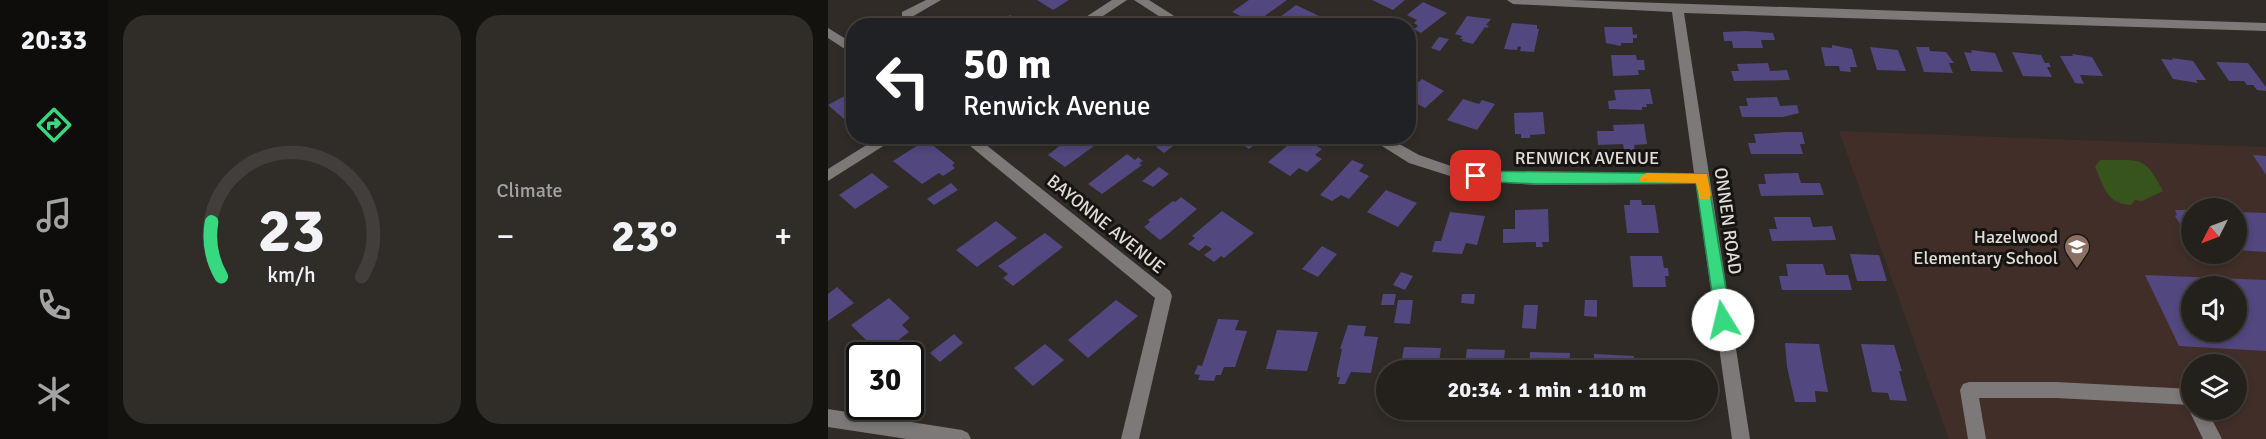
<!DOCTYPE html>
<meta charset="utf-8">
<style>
body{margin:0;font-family:Signika,sans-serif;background:#302d29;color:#f1f3f6;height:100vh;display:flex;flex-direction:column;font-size:22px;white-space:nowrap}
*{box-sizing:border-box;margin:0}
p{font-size:20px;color:#a3a3a3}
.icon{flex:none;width:33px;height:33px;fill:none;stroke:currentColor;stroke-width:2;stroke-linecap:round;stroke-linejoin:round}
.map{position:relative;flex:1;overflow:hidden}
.side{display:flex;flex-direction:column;gap:15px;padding:15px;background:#14120f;width:720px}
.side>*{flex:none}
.hud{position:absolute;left:18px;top:18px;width:570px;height:126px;border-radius:24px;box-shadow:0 3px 9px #0003,0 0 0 2px #413e3b;background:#202124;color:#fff;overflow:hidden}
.needle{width:39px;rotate:228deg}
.controls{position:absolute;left:1353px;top:198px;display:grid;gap:12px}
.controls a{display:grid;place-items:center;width:66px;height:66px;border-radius:50%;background:#24201c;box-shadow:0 3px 9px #0003,0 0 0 2px #413e3b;font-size:30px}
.speed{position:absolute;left:18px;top:342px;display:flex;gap:12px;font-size:30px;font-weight:700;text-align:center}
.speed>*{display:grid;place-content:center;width:78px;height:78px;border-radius:50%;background:#24201c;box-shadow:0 3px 9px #0003,0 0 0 2px #413e3b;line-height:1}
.speed .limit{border:3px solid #111;border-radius:9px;background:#fff;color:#111}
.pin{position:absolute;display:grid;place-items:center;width:51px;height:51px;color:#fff;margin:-26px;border-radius:12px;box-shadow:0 3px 9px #0006}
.me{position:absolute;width:66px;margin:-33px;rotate:351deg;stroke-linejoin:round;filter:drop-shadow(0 0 4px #0008)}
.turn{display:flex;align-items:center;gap:21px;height:126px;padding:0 18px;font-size:27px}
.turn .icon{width:78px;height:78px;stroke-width:2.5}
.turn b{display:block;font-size:42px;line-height:51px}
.big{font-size:45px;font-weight:800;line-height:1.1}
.side .widget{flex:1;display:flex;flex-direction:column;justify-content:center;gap:9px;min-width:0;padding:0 21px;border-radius:24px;background:#302d29}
.side .dial{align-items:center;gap:0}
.dial svg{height:156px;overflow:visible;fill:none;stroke:#413e3b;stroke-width:7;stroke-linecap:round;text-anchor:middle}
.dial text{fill:#f1f3f6;stroke:none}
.heat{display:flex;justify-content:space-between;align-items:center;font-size:33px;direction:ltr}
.side .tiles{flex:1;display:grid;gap:15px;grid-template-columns:repeat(2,1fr)}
.trip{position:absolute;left:548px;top:360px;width:342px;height:60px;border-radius:30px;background:#24201c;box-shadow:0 3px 9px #0003,0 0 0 2px #413e3b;font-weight:800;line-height:60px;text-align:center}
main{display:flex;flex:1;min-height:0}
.tab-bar{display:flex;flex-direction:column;width:108px;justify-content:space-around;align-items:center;background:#0e0d0b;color:#a3a3a3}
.tab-bar .icon{width:42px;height:42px}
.tab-bar .current{color:#37d880}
.tab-bar b{font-size:27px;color:#f1f3f6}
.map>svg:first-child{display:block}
.education{fill:#412e28;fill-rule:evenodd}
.green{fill:#38541d}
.building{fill:#52477e;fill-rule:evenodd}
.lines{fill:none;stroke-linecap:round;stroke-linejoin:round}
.minor{fill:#7d7979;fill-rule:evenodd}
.route{fill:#37d880;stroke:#248c53;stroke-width:1.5}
.slow{fill:#f59e0b}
.labels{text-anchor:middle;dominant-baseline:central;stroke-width:6;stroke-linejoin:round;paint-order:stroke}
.street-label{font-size:18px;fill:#e1ddda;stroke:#161411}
.poi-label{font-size:18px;fill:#e1ddda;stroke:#161411;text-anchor:end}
</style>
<main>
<nav class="tab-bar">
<b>20:33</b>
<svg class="icon current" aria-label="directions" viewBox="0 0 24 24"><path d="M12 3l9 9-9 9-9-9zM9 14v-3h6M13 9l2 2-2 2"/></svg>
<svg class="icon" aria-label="music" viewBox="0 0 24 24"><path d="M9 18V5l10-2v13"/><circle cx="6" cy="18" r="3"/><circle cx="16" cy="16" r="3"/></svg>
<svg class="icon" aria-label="phone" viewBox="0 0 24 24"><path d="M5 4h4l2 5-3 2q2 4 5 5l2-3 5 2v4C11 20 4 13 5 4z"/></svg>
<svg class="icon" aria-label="climate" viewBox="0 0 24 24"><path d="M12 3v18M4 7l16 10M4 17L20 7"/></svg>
</nav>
<section class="side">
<div class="tiles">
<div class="widget dial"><svg viewBox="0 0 100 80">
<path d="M14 69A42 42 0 1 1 86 69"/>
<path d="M14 69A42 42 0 0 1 9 41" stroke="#37d880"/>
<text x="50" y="56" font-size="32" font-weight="700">23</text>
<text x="50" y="72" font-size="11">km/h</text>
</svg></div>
<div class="widget"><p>Climate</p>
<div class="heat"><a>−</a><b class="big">23°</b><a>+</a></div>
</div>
</div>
</section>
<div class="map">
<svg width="1438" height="439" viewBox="0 0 1438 439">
<rect width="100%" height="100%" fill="#302b26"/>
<path class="education" d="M1011 131 1438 147V439H1121ZM1364 208H1408V254H1364ZM1364 286H1408V332H1364ZM1364 364H1408V410H1364Z"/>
<path class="green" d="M1272 160C1312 161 1315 153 1335 191L1314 201 1307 200 1303 205C1278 203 1277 188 1267 167Z"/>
<g class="building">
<polygon points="209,0 241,0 225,10"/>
<polygon points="421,0 459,0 431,20 423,16 419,19 404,12"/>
<polygon points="544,0 577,0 565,10"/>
<polygon points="595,2 619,13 593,33 586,29 590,26 586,23 589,20 579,15"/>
<polygon points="468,5 491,16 478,26 440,26"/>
<polygon points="182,15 198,26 164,26"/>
<polygon points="639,16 663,19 658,25 661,26 659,28 657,27 645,44 634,41 635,39 632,39 634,36 627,34"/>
<polygon points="684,23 709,25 709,29 711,29 706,52 692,51 693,47 690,46 689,50 676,49"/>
<polygon points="776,27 804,27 805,35 809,34 809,38 805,38 805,43 793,43 793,46 778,43"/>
<polygon points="919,31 945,33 947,40 933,40 935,48 905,48 904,41 896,41 895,32"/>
<polygon points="611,37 621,39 612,51 603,48"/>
<polygon points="1004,45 1024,49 1029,67 1022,67 1023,72 1012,71 1011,66 997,66 993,47 1004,48"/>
<polygon points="1042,47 1070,50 1078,71 1049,70"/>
<polygon points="1088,47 1101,47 1102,51 1118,52 1126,63 1121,63 1125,73 1096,72"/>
<polygon points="1143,50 1167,53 1175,72 1143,71 1136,52 1144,53"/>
<polygon points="1184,52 1213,55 1217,63 1221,63 1223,67 1219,67 1224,77 1195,76"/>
<polygon points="1244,54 1264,57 1275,76 1252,75 1256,84 1247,83 1232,56 1245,56"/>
<polygon points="783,55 808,55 809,60 816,60 817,70 810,70 811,75 785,76"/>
<polygon points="1344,58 1365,61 1378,80 1368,80 1370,83 1345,79 1333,59 1345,60"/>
<polygon points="1388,62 1420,63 1438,87 1438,91 1429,90 1425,85 1419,85 1416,81 1401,81"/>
<polygon points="940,63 942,71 959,70 962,80 906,81 903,71 911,71 909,64"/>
<polygon points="594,79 616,91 597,108 586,102 583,105 580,103 580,91"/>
<polygon points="822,89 825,104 818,104 819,107 814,107 814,110 781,109 780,101 788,100 786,90"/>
<polygon points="26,91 26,124 23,125 0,105"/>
<polygon points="949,97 952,106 969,105 971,113 955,117 914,117 911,106 920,106 918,98"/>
<polygon points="635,99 651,104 654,100 667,104 649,130 619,120"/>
<polygon points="715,112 717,134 702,135 702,138 693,138 693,134 687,134 686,113"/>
<polygon points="816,124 819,144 806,145 807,150 796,150 795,144 770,145 769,131 786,131 785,125"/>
<polygon points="958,132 974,132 977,144 972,144 975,154 923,154 920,143 928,143 926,134"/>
<polygon points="244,136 280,136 237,167 220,155"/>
<polygon points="402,136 437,136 421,149"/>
<polygon points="471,136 494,149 487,155 494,159 479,172 471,168 462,176 440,162"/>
<polygon points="98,140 127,163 124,165 127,168 115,176 111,173 94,184 65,161"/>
<polygon points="337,141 345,146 336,153 328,147"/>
<polygon points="299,154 307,160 310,157 315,161 311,163 314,165 274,194 260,184"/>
<polygon points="1425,155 1438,156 1438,175"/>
<polygon points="524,160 536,165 531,171 541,176 521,199 513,195 504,201 492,195"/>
<polygon points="331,167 341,174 325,187 314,181"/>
<polygon points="44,173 61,187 27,209 11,195"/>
<polygon points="970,173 973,183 992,183 996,195 933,196 930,184 938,184 936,174"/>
<polygon points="123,183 130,190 106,205 99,199"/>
<polygon points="558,190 589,203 570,227 539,212"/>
<polygon points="353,197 369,209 340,234 332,240 316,227 322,222 320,220 345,201 347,202"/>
<polygon points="802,200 813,200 814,205 827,205 831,233 799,233 796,205 802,205"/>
<polygon points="720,209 721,242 714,242 715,247 708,247 708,242 675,243 675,229 687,229 687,210"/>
<polygon points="1347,210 1364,210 1364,244 1347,216 1349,215"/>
<polygon points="394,211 426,233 396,258 393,256 386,262 376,255 384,249 378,245 371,251 360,244 367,238 364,236"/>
<polygon points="622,212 657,216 649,245 638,243 634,254 604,252 607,241 613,241"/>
<polygon points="1408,212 1438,213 1438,252 1408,250"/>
<polygon points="946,217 982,217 985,227 1004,226 1008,240 944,241 941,229 949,229"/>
<polygon points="168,221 189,238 149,267 128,250"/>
<polygon points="217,233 235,247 185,286 175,278 180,274 170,266"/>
<polygon points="494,246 509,254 490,277 474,269"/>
<polygon points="1022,254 1051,255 1059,281 1029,281"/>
<polygon points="802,256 834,256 836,268 840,268 841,276 837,276 838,287 805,287"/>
<polygon points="958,264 995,264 998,275 1020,275 1024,290 954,290 951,276 960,276"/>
<polygon points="573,272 585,276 577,290 565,285"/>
<path d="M1317 275 1438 280V351L1351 346ZM1364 286H1408V332H1364Z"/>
<polygon points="9,287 26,303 0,321 0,294"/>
<polygon points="555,294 568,294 566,305 553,305"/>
<polygon points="634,294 647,294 646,304 633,303"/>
<polygon points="61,298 82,318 74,325 81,332 52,354 23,325"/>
<polygon points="288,300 310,316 260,358 240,340"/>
<polygon points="570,300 585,300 582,324 566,323"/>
<polygon points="757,300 769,300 769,317 756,316"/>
<polygon points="696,305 710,305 708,329 694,328"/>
<polygon points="390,319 411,320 407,330 419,331 407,367 396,367 393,375 388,375 386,381 370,380 372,375 366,374 370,365 374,366"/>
<polygon points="520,325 538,326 536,336 550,337 543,373 523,372 517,384 510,384 512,377 509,377 509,372 514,349 512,349"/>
<polygon points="449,330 490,332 479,371 438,369"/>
<polygon points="126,334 135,343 112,362 102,353"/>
<polygon points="957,343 991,344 1000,392 987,391 988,402 967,402 959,367"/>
<polygon points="217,344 236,360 205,386 186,368"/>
<polygon points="1033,344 1066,345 1074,371 1071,371 1079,401 1062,400 1060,393 1044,392"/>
<polygon points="576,347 613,348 610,370 572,370"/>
<polygon points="639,349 677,350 675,370 636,370"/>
<polygon points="702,352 742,353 741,370 701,370"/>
<polygon points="766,354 806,356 806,370 766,370"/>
<polygon points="828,358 868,359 869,370 829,370"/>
</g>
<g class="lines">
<g class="minor">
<polygon points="98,0 113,0 82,18 74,18 74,12"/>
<polygon points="284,0 299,0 260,26 244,26"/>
<polygon points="306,0 321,0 362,26 346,26"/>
<polygon points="679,0 743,0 1438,23 1438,31 856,13 922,439 904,439 868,184 709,185 648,181 622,176 581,163 538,136 557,136 591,155 623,166 648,171 709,173 866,173 844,12 685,4"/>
<polygon points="0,28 26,44 26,55 0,38"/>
<polygon points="53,136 71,136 0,181 0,169"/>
<polygon points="130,136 147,136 342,291 344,296 311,439 293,439 327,298"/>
<polygon points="1141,382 1228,382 1364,389 1364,410 1379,410 1394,439 1375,439 1361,410 1363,405 1228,398 1151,398 1158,439 1140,439 1132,390 1135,384"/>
<polygon points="0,409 134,430 140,433 143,439 79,439 0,427"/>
</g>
</g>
<polygon class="route" points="648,171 879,174 903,320 900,325 895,327 890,325 888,320 868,183 709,184 648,181 642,176"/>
<polygon class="slow" points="818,173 879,174 883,195 881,199 872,199 868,183 813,182 811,179"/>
<defs>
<symbol id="school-pin" viewBox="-11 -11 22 30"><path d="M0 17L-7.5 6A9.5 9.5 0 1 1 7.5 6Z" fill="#8d6e63" stroke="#161411"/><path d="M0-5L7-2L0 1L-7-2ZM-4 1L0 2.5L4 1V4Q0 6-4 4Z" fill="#fff"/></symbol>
</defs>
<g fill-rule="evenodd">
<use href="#school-pin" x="1234" y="232" width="30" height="40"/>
</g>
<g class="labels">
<g class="street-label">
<text x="759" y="158">RENWICK AVENUE</text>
<text transform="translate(900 221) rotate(82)">ONNEN ROAD</text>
<text transform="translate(278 224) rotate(39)">BAYONNE AVENUE</text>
</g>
<g class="poi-label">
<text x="1230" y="237">Hazelwood<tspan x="1230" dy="21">Elementary School</tspan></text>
</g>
</g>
</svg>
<div class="controls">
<a><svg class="needle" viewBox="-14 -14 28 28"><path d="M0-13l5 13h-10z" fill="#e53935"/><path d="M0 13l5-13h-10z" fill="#a3a3a3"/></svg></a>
<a><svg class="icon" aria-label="sound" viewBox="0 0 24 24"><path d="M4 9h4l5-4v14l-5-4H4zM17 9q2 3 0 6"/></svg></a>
<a><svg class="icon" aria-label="layers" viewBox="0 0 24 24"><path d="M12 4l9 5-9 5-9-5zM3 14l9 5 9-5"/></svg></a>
</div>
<div class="speed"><div class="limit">30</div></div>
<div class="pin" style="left:648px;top:176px;background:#d93025"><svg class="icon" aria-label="arrive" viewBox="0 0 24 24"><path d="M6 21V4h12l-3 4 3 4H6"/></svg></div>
<svg class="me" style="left:895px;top:320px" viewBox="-20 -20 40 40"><circle r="19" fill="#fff"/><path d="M0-13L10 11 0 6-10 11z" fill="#37d880"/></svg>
<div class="trip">20:34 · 1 min · 110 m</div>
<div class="hud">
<div class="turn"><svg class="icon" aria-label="left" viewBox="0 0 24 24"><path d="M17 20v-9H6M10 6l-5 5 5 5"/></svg><div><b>50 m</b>Renwick Avenue</div></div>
</div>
</div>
</main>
